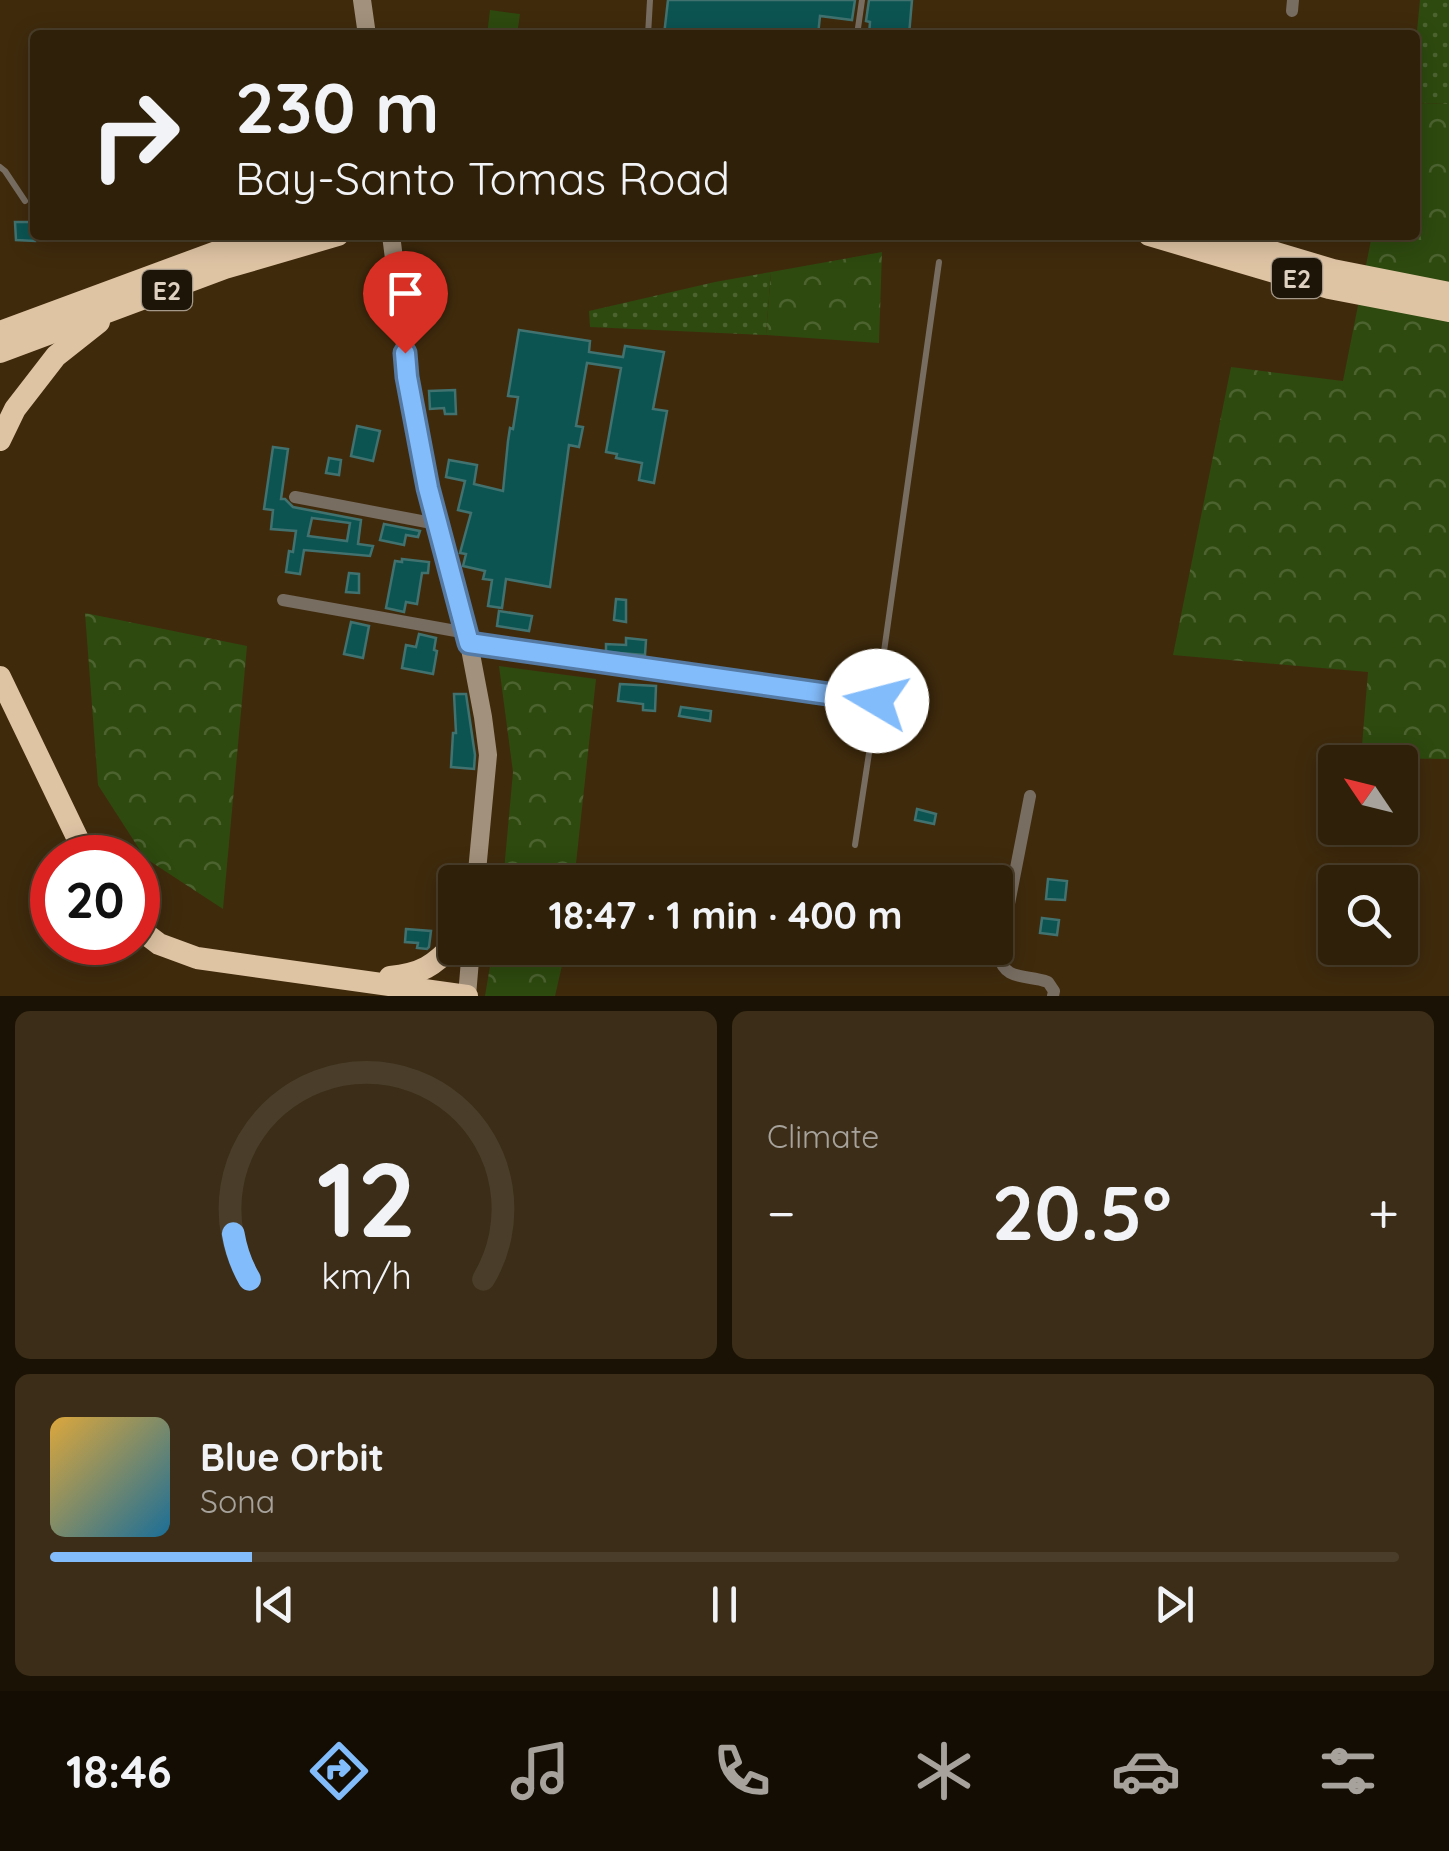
<!DOCTYPE html>
<meta charset="utf-8">
<style>
body{margin:0;font-family:Quicksand,sans-serif;background:#3b2d17;color:#f1f3f6;height:100vh;display:flex;flex-direction:column;font-size:38px;white-space:nowrap}
*{box-sizing:border-box;margin:0}
p{font-size:32px;color:#a7a39c}
.icon{flex:none;width:55px;height:55px;fill:none;stroke:currentColor;stroke-width:2;stroke-linecap:round;stroke-linejoin:round}
.map{position:relative;height:996px;overflow:hidden}
.side{display:flex;flex-direction:column;gap:15px;padding:15px;background:#1a1205;flex:1}
.side>*{flex:none}
.top-card{position:absolute;left:30px;top:30px;width:1390px;height:210px;border-radius:10px;box-shadow:0 5px 25px #0003,0 0 0 2px #4a3e2a;background:#2f2009;color:#f1f3f6;overflow:hidden}
.needle{width:65px;rotate:305deg}
.controls{position:absolute;left:1318px;top:745px;display:grid;gap:20px}
.controls a{display:grid;place-items:center;width:100px;height:100px;border-radius:10px;background:#2f2009;box-shadow:0 5px 25px #0003,0 0 0 2px #4a3e2a;font-size:50px}
.speed{position:absolute;left:30px;top:835px;display:flex;gap:20px;font-size:50px;font-weight:700;text-align:center}
.speed>*{display:grid;place-content:center;width:130px;height:130px;border-radius:50%;background:#2f2009;box-shadow:0 5px 25px #0003,0 0 0 2px #4a3e2a;line-height:1}
.speed .limit{border:15px solid #d22;background:#fff;color:#111}
.pin{position:absolute;display:grid;place-items:center;width:85px;height:85px;color:#fff;margin:-102px -42px;border-radius:50% 50% 50% 0;rotate:-45deg;box-shadow:0 0 10px #0007}
.pin .icon{rotate:45deg}
.me{position:absolute;width:110px;margin:-55px;rotate:278deg;stroke-linejoin:round;filter:drop-shadow(0 0 8px #0008)}
.turn{display:flex;align-items:center;gap:35px;height:210px;padding:0 40px;font-size:45px}
.turn .icon{width:130px;height:130px;stroke-width:2.5}
.turn b{display:block;font-size:70px;line-height:85px}
.big{font-size:75px;font-weight:700;line-height:1.1}
.side .card{flex:1;display:flex;flex-direction:column;justify-content:center;gap:15px;min-width:0;padding:0 35px;border-radius:15px;background:#3b2d17}
.side .dial{align-items:center;gap:0}
.dial svg{height:260px;overflow:visible;fill:none;stroke:#4a3e2a;stroke-width:7;stroke-linecap:round;text-anchor:middle}
.dial text{fill:#f1f3f6;stroke:none}
.song{display:flex;align-items:center;gap:30px}
.cover{width:120px;height:120px;border-radius:15px;background:linear-gradient(135deg,hsl(40 70% 55%),hsl(200 70% 35%))}
.played{height:10px;border-radius:5px;background:linear-gradient(90deg,#83bcfb 15%,#4a3e2a 15%)}
.keys{display:flex;justify-content:space-around;direction:ltr}
.heat{display:flex;justify-content:space-between;align-items:center;font-size:55px;direction:ltr}
.side .tiles{flex:1;display:grid;gap:15px;grid-template-columns:1fr 1fr}
.card:last-child{grid-column:span 2}
.trip{position:absolute;left:438px;top:865px;width:575px;height:100px;border-radius:10px;background:#2f2009;box-shadow:0 5px 25px #0003,0 0 0 2px #4a3e2a;font-weight:700;line-height:100px;text-align:center}
.dock{display:flex;height:160px;justify-content:space-around;align-items:center;background:#130d04;color:#a7a39c}
.dock .icon{width:70px;height:70px}
.dock .current{color:#83bcfb}
.dock b{font-size:45px;color:#f1f3f6}
.map>svg:first-child{display:block}
.grass{fill:url(#grass-dots)}
.forest{fill:url(#forest-crowns)}
.pitch{fill:#2e4a0f}
.building{fill:#0c5452;stroke:#417270;stroke-width:2.5;fill-rule:evenodd}
.lines{fill:none;stroke-linecap:round;stroke-linejoin:round}
.service{stroke:#786d61;stroke-width:6}
.minor{stroke:#786d61;stroke-width:12}
.secondary{stroke:#a2917c;stroke-width:18}
.motorway{stroke:#dfc4a4;stroke-width:22}
.route-casing{stroke:#557aa3;stroke-width:25}
.route{stroke:#83bcfb;stroke-width:18}
.labels{text-anchor:middle;dominant-baseline:central;stroke-width:10;stroke-linejoin:round;paint-order:stroke}
.shield{fill:#1e1509;stroke:#a5998a;stroke-width:2.5}
.shield-label{font-size:25px;font-weight:bold;fill:#dfd1c1}
</style>
<div class="map">
<svg width="1449" height="996" viewBox="0 0 1449 996">
<defs>
<pattern id="grass-dots" width="8" height="8" patternUnits="userSpaceOnUse" patternTransform="scale(2.5)"><rect width="8" height="8" fill="#2e4a0f"/><path d="M2 2h.1M6 6h.1" fill="none" stroke="#4c6330" stroke-width="1.8" stroke-linecap="round"/></pattern>
<pattern id="forest-crowns" width="20" height="18" patternUnits="userSpaceOnUse" patternTransform="scale(2.5)"><rect width="20" height="18" fill="#2e4a0f"/><path d="M2 6a3 3 0 1 1 6 0M12 15a3 3 0 1 1 6 0" fill="none" stroke="#4c6330"/></pattern>
</defs>
<rect width="100%" height="100%" fill="#3f2a0c"/>
<g class="grass">
<polygon points="1420,0 1449,0 1449,104 1415,103 1415,52"/>
<polygon points="771,272 766,335 590,327 589,311 715,282"/>
</g>
<g class="forest">
<polygon points="1415,103 1449,104 1449,759 1361,758 1368,672 1173,655 1231,367 1343,381 1372,235 1415,235"/>
<polygon points="882,252 879,343 766,335 771,272"/>
<polygon points="85,613 247,646 223,909 145,858 98,785"/>
<polygon points="499,666 596,679 574,882 503,882 513,772"/>
<polygon points="493,948 566,948 555,996 485,996"/>
</g>
<polygon class="pitch" points="490,10 520,14 517,35 487,35"/>
<g class="building">
<polygon points="668,0 855,0 852,20 820,16 818,35 664,35"/>
<polygon points="869,0 912,0 909,35 869,35 870,22 866,21"/>
<polygon points="15,222 35,222 35,241 16,240"/>
<polygon points="519,330 590,341 589,352 623,357 625,346 664,352 653,409 667,411 654,483 639,480 642,463 616,458 617,454 606,452 621,368 587,363 576,426 583,427 579,447 569,445 550,587 506,579 502,608 488,606 492,580 483,579 485,571 463,566 466,554 460,553 471,513 458,510 465,481 446,477 449,460 477,465 474,484 503,491 508,441 510,428 513,429 518,397 508,396"/>
<polygon points="455,390 456,414 445,414 444,408 430,409 429,391"/>
<polygon points="357,426 380,431 373,461 351,456"/>
<path d="M273 447 288 449 281 499H285L293 507 361 520 358 544 373 546 370 556 304 550 300 574 286 572 289 551 293 552 296 531 271 529 273 510 264 509ZM312 518 350 523 347 541 308 536Z"/>
<polygon points="329,458 341,460 339,475 326,473"/>
<polygon points="384,524 420,531 418,537 406,535 404,545 380,540"/>
<polygon points="402,559 429,562 428,573 422,573 417,604 406,602 404,612 386,608 395,561 402,562"/>
<polygon points="349,573 359,574 359,593 346,592"/>
<polygon points="616,599 626,600 626,622 614,620"/>
<polygon points="499,611 532,616 529,631 497,626"/>
<polygon points="351,622 369,626 363,658 344,654"/>
<polygon points="419,634 436,638 434,650 437,651 433,674 402,668 406,645 416,647"/>
<polygon points="626,638 646,640 645,655 606,652 606,644 626,645"/>
<polygon points="620,684 656,686 655,711 643,710 643,704 618,701"/>
<polygon points="454,694 466,694 475,755 474,769 451,767 453,733 456,733"/>
<polygon points="681,707 711,711 710,721 679,716"/>
<polygon points="917,809 936,814 934,824 915,820"/>
<polygon points="1048,879 1067,881 1065,900 1046,899"/>
<polygon points="1042,918 1059,920 1057,935 1040,933"/>
<polygon points="406,929 431,931 429,947 427,949 417,948 418,943 405,942"/>
</g>
<g class="lines">
<g class="service">
<polyline points="648,35 650,0"/>
<polyline points="857,35 862,0"/>
<polyline points="0,167 5,171 25,201"/>
<polyline points="470,643 877,701 939,262"/>
<polyline points="855,845 877,701"/>
</g>
<g class="minor">
<polyline points="1292,11 1293,0"/>
<polyline points="295,497 437,524"/>
<polyline points="283,600 467,633"/>
<path d="M1030 796 999 955C1004 982 1027 974 1048 982L1054 991 1053 996"/>
</g>
<g class="secondary">
<polyline points="362,0 367,35"/>
<polyline points="391,235 414,415 428,488 467,633 483,717 488,755 476,882"/>
<polyline points="467,996 471,948"/>
</g>
<g class="motorway">
<polyline points="1149,235 1329,288 1449,311"/>
<polyline points="1215,235 1333,270 1449,293"/>
<polyline points="0,332 219,251 274,235"/>
<polyline points="0,352 225,268 338,235"/>
<polyline points="0,440 15,409 56,356 99,322"/>
<polyline points="0,677 87,858"/>
<polyline points="138,928 159,944 197,958 467,996"/>
<path d="M390 977C421 974 434 966 455 943"/>
</g>
</g>
<g class="lines">
<defs>
<polyline id="route" points="405,353 407,377 428,488 469,643 877,701"/>
</defs>
<use href="#route" class="route-casing"/>
<use href="#route" class="route"/>
</g>
<g class="labels">
<g class="shield">
<rect x="1272" y="258" width="50" height="40" rx="8"/>
<rect x="142" y="270" width="50" height="40" rx="8"/>
</g>
<g class="shield-label">
<text x="1297" y="278">E2</text>
<text x="167" y="290">E2</text>
</g>
</g>
</svg>
<div class="controls">
<a><svg class="needle" viewBox="-14 -14 28 28"><path d="M0-13l5 13h-10z" fill="#e53935"/><path d="M0 13l5-13h-10z" fill="#a7a39c"/></svg></a>
<a><svg class="icon" aria-label="search" viewBox="0 0 24 24"><circle cx="10" cy="10" r="6"/><path d="M15 15l6 6"/></svg></a>
</div>
<div class="speed"><div class="limit">20</div></div>
<div class="pin" style="left:405px;top:353px;background:#d93025"><svg class="icon" aria-label="arrive" viewBox="0 0 24 24"><path d="M6 21V4h12l-3 4 3 4H6"/></svg></div>
<svg class="me" style="left:877px;top:701px" viewBox="-20 -20 40 40"><circle r="19" fill="#fff"/><path d="M0-13L10 11 0 6-10 11z" fill="#83bcfb"/></svg>
<div class="trip">18:47 · 1 min · 400 m</div>
<div class="top-card">
<div class="turn"><svg class="icon" aria-label="right" viewBox="0 0 24 24"><path d="M7 20v-9h11M14 6l5 5-5 5"/></svg><div><b>230 m</b>Bay-Santo Tomas Road</div></div>
</div>
</div>
<section class="side">
<div class="tiles">
<div class="card dial"><svg viewBox="0 0 100 80">
<path d="M14 69A42 42 0 1 1 86 69"/>
<path d="M14 69A42 42 0 0 1 9 55" stroke="#83bcfb"/>
<text x="50" y="56" font-size="32" font-weight="700">12</text>
<text x="50" y="72" font-size="11">km/h</text>
</svg></div>
<div class="card"><p>Climate</p>
<div class="heat"><a>−</a><b class="big">20.5°</b><a>+</a></div>
</div>
<div class="card">
<div class="song"><i class="cover"></i><div><b>Blue Orbit</b><p>Sona</p></div></div>
<div class="played"></div>
<div class="keys"><svg class="icon" aria-label="previous" viewBox="0 0 24 24"><path d="M18 5L8 12l10 7zM5 5v14"/></svg><svg class="icon" aria-label="pause" viewBox="0 0 24 24"><path d="M8 5v14M16 5v14"/></svg><svg class="icon" aria-label="next" viewBox="0 0 24 24"><path d="M6 5l10 7-10 7zM19 5v14"/></svg></div>
</div>
</div>
</section>
<nav class="dock">
<b>18:46</b>
<svg class="icon current" aria-label="directions" viewBox="0 0 24 24"><path d="M12 3l9 9-9 9-9-9zM9 14v-3h6M13 9l2 2-2 2"/></svg>
<svg class="icon" aria-label="music" viewBox="0 0 24 24"><path d="M9 18V5l10-2v13"/><circle cx="6" cy="18" r="3"/><circle cx="16" cy="16" r="3"/></svg>
<svg class="icon" aria-label="phone" viewBox="0 0 24 24"><path d="M5 4h4l2 5-3 2q2 4 5 5l2-3 5 2v4C11 20 4 13 5 4z"/></svg>
<svg class="icon" aria-label="climate" viewBox="0 0 24 24"><path d="M12 3v18M4 7l16 10M4 17L20 7"/></svg>
<svg class="icon" aria-label="car" viewBox="0 0 24 24"><path d="M5 17H2v-5l4-1 3-4h7l3 4 3 1v5h-3M9 17h6M6 11h13"/><circle cx="7" cy="17" r="2"/><circle cx="17" cy="17" r="2"/></svg>
<svg class="icon" aria-label="filters" viewBox="0 0 24 24"><path d="M4 7h16M4 17h16"/><circle cx="9" cy="7" r="2"/><circle cx="15" cy="17" r="2"/></svg>
</nav>
